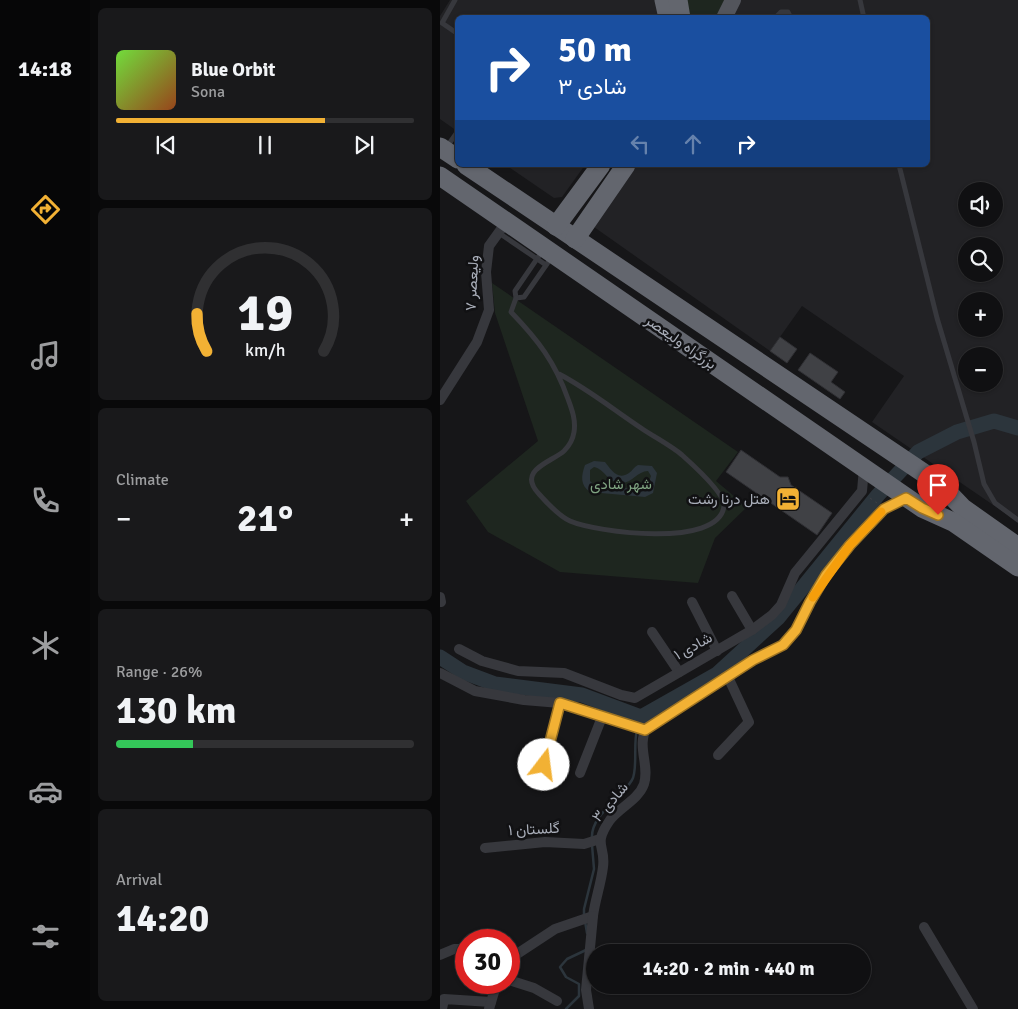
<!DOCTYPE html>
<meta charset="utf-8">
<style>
body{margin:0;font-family:Signika,Vazirmatn,sans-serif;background:#19191b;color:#f1f3f6;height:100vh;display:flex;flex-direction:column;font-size:19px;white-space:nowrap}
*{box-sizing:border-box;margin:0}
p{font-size:16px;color:#9c9d9f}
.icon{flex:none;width:28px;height:28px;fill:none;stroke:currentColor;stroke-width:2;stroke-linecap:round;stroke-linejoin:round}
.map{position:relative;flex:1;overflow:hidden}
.side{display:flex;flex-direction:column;gap:8px;padding:8px;background:#09090a;width:350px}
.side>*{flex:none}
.banner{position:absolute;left:15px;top:15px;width:475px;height:152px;border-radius:8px;box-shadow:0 1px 4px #0004,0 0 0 1px #303032;background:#1a4fa0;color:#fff;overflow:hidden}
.tools{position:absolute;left:518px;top:182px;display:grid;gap:10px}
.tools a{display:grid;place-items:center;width:45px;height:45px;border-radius:50%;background:#101012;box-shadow:0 1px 4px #0004,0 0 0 1px #303032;font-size:25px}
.speed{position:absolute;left:15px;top:929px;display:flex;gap:10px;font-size:25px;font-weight:700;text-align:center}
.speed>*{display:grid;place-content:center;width:65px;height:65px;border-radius:50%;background:#101012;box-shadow:0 1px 4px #0004,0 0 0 1px #303032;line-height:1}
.speed .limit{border:8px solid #d22;background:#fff;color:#111}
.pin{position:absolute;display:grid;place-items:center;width:42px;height:42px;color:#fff;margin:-51px -21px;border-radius:50% 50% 50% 0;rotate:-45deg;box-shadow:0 0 5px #0007}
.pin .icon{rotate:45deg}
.me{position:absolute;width:55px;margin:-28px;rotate:15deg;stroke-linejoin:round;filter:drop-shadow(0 0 4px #0008)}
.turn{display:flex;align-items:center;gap:18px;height:105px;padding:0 20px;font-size:22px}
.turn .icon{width:65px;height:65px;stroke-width:2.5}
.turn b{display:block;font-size:35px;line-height:42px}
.lanes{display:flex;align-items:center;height:48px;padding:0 20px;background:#0003;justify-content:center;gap:25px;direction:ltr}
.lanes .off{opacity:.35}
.big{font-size:38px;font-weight:700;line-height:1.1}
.side .widget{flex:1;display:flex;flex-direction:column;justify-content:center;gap:8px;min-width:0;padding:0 18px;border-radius:8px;background:#19191b}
.side .dial{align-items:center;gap:0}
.dial svg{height:130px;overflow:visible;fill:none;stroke:#303032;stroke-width:7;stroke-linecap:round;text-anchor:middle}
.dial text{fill:#f1f3f6;stroke:none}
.song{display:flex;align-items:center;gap:15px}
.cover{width:60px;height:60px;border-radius:8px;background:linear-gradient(135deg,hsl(100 70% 55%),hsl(20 70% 35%))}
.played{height:5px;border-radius:2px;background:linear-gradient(90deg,#f2b134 70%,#303032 70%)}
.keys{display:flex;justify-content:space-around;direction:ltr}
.heat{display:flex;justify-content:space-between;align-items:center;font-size:28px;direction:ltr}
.charge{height:8px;border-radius:4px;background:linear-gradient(90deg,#34c759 26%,#303032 0)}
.trip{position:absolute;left:146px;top:944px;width:285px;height:50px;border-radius:25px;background:#101012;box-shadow:0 1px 4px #0004,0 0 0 1px #303032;font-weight:700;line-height:50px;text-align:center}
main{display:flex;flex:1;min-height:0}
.dock{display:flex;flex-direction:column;width:90px;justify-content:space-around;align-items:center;background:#060607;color:#9c9d9f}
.dock .icon{width:35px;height:35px}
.dock .current{color:#f2b134}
.dock b{font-size:22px;color:#f1f3f6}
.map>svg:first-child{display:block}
.built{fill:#222225;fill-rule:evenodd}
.green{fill:#1e261f}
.water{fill:#2c353c;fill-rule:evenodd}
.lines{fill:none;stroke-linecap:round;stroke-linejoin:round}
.stream{stroke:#2c353c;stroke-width:2.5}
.river{stroke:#2c353c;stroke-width:15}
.building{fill:#404145;stroke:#303034}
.path{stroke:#3d3f44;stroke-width:1;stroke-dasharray:2.5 4;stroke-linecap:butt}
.lane{stroke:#37383d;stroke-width:5}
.street{stroke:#37383d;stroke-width:10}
.primary{stroke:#53555c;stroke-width:16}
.highway{stroke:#63666e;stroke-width:19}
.route-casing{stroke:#9d7322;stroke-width:12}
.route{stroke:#f2b134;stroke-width:9}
.slow{stroke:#f59e0b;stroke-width:9}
.labels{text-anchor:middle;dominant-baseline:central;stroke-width:5;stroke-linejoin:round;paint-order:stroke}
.street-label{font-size:15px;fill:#a8adb8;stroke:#111113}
.park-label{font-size:15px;fill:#7fa381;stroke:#111113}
.poi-label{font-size:15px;fill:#a8adb8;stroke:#111113;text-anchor:end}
</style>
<main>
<nav class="dock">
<b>14:18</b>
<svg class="icon current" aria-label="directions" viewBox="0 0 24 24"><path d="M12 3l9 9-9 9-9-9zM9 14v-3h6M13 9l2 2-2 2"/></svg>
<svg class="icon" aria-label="music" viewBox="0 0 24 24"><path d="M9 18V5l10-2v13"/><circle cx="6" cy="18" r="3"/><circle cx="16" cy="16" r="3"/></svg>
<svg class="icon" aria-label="phone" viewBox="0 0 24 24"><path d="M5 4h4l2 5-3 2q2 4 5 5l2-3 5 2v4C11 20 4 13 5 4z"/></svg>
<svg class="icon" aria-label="climate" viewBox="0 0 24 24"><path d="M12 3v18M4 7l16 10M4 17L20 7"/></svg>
<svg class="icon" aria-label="car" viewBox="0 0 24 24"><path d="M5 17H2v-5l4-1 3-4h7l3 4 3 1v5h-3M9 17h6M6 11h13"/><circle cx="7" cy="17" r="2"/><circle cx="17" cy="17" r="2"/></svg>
<svg class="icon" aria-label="filters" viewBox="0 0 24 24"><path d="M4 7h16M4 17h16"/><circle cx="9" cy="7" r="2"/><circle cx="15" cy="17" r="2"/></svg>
</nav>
<section class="side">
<div class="widget">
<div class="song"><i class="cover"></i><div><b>Blue Orbit</b><p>Sona</p></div></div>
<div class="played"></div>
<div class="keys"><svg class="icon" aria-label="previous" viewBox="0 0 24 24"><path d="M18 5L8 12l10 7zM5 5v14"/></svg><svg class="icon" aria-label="pause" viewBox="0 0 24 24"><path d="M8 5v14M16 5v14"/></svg><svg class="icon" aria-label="next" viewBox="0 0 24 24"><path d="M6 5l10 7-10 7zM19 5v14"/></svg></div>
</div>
<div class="widget dial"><svg viewBox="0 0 100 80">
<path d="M14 69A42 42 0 1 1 86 69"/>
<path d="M14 69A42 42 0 0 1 8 46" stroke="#f2b134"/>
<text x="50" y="56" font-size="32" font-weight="700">19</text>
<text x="50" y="72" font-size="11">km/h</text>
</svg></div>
<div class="widget"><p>Climate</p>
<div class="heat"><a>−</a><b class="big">21°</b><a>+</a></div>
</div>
<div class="widget"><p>Range · 26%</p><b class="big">130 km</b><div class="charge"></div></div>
<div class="widget"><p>Arrival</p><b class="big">14:20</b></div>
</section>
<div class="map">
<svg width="578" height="1009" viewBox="0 0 578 1009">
<rect width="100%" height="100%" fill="#161618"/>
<g class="built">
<path d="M10 0H578V522L432 422 464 376 362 306 330 351 154 227 192 165H488V18H18L17 131 0 119V16ZM526 191H554V219H526ZM526 246H554V274H526ZM526 301H554V329H526ZM526 356H554V384H526Z"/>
<polygon points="66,165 145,165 122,197 114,198"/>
</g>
<g class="green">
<polygon points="245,0 285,0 276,18 250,17"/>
<polygon points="52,283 298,452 276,481 307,507 275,538 258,583 120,572 48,532 26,501 98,441 55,313"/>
</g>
<path class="water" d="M154 461 165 462C171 469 177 481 189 473 192 471 194 467 198 465L212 466 217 473 213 493 205 497 150 492C140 485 141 476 145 465ZM154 467C165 469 167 482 180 483 192 484 197 471 208 471L211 476 207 488 204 490 154 485 150 481V470Z"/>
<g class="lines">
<g class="stream">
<polyline points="199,725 201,717"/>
<path d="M152 839C150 815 181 799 192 780 198 771 193 743 197 730"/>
<polyline points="144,915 144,909 154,869 152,845"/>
<polyline points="145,921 147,933"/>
<polyline points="126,1009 139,996 139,984 126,977 120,967 127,959 146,950"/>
</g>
<polyline class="river" points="0,657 23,672 55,684 142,695 201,717 277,674 338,618 438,495 478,452 517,432 554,421 578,428"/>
</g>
<g class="building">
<polygon points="340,337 357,349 347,363 330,351"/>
<polygon points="370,353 398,372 391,382 405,392 400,399 358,370"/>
<polygon points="301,450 340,477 348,477 351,485 392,513 377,535 286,472"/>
</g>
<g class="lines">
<polyline class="path" points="430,498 437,503"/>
<g class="lane">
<polyline points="15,0 2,23 18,34"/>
<polyline points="420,0 424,18"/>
<polyline points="335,18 341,12 348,12 351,18"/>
<polyline points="6,148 18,131"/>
<polyline points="459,165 497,318 534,442 544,484 555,503 578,520"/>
<polyline points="59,233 106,265"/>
<polyline points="103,250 75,291 76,298 84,297 111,258"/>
<path d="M76 298 71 312C98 340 115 362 128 399 132 410 136 420 134 432 133 439 129 446 124 451 112 462 76 470 99 494 107 503 119 516 130 521 155 532 279 549 284 506 285 493 252 464 242 455 230 445 214 437 201 428 174 410 148 389 119 374"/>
</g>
<g class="street">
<polyline points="0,400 37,342 49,310 46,272 49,246 67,221"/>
<polyline points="292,596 312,630"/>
<polyline points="0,597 1,602"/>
<polyline points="252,602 277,651"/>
<polyline points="212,632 239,672"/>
<polyline points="19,649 42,661 78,671 124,673 181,695 195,698 312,630 332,615 341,605 355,573 422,491 424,468"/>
<polyline points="0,673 35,691 84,700 120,703 205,730"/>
<polyline points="278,755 309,722 288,677"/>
<polyline points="104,765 120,703"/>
<polyline points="140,773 162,717"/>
<polyline points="45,848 105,842 144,844 160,839"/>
<polyline points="484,927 533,1009"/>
<polyline points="0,955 14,949 26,949"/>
<path d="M69 956 77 954 115 929 153 916C155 900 161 884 163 867 166 845 152 846 170 820 179 808 199 799 204 784 210 765 196 746 207 727L313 660 343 645 356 630 370 601 386 575 410 545 444 509 466 498"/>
<polyline points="69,980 94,988 117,1001"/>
<polyline points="2,1009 4,999 51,1002"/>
<polyline points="49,1009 57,982"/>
<polyline points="149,1009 146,990 153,916"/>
</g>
<polyline class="primary" points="284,18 293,0"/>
<g class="highway">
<polyline points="224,0 228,18"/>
<polyline points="238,0 241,18"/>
<polyline points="0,147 18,159"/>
<polyline points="26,165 500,484 523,508 578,547"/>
<polyline points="0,176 482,508 513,522 578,567"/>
<polyline points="116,226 161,165"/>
<polyline points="135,239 186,165"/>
</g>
</g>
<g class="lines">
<defs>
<polyline id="route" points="104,765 120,703 205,730 313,660 343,645 356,630 370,602 386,575 410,545 444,509 466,498 482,508 498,515"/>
</defs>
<use href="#route" class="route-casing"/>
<use href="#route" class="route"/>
<polyline class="slow" points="373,597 410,545 441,512"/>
</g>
<defs>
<symbol id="hotel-square" viewBox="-11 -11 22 22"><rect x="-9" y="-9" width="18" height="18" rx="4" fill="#f2b134" stroke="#111113"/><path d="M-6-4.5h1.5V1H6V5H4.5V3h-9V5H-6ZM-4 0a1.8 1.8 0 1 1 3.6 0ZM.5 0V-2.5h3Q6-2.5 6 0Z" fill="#111"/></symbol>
</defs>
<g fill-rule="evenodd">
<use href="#hotel-square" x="334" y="485" width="28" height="28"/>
</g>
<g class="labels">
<g class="street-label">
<text transform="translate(32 283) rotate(-87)">ولیعصر ۷</text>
<text transform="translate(241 342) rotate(35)">بزرگراه ولیعصر</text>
<text transform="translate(253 646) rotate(-29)">شادی ۱</text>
<text transform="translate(170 802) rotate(-50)">شادی ۳</text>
<text transform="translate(94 829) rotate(-3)">گلستان ۱</text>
</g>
<g class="park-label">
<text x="181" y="484">شهر شادی</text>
</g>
<g class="poi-label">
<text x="330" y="499">هتل درنا رشت</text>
</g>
</g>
</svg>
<div class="tools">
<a><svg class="icon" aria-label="sound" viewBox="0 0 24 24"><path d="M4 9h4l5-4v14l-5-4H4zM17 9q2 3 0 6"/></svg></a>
<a><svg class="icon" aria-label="search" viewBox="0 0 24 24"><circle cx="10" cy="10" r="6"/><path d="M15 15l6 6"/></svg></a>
<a>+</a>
<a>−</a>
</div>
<div class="speed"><div class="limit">30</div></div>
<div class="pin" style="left:498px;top:515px;background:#d93025"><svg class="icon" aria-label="arrive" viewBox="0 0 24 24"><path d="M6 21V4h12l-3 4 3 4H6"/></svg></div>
<svg class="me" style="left:104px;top:765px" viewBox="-20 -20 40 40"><circle r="19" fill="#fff"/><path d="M0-13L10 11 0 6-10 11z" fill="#f2b134"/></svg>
<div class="trip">14:20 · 2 min · 440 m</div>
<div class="banner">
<div class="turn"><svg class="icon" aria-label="right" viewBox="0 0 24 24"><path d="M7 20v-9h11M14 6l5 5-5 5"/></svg><div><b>50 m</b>شادی ۳</div></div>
<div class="lanes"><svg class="icon off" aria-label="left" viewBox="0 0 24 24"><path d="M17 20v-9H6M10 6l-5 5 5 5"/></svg><svg class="icon off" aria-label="ahead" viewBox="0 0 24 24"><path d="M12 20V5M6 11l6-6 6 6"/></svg><svg class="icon" aria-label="right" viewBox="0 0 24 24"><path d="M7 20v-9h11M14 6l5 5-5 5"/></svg></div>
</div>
</div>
</main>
